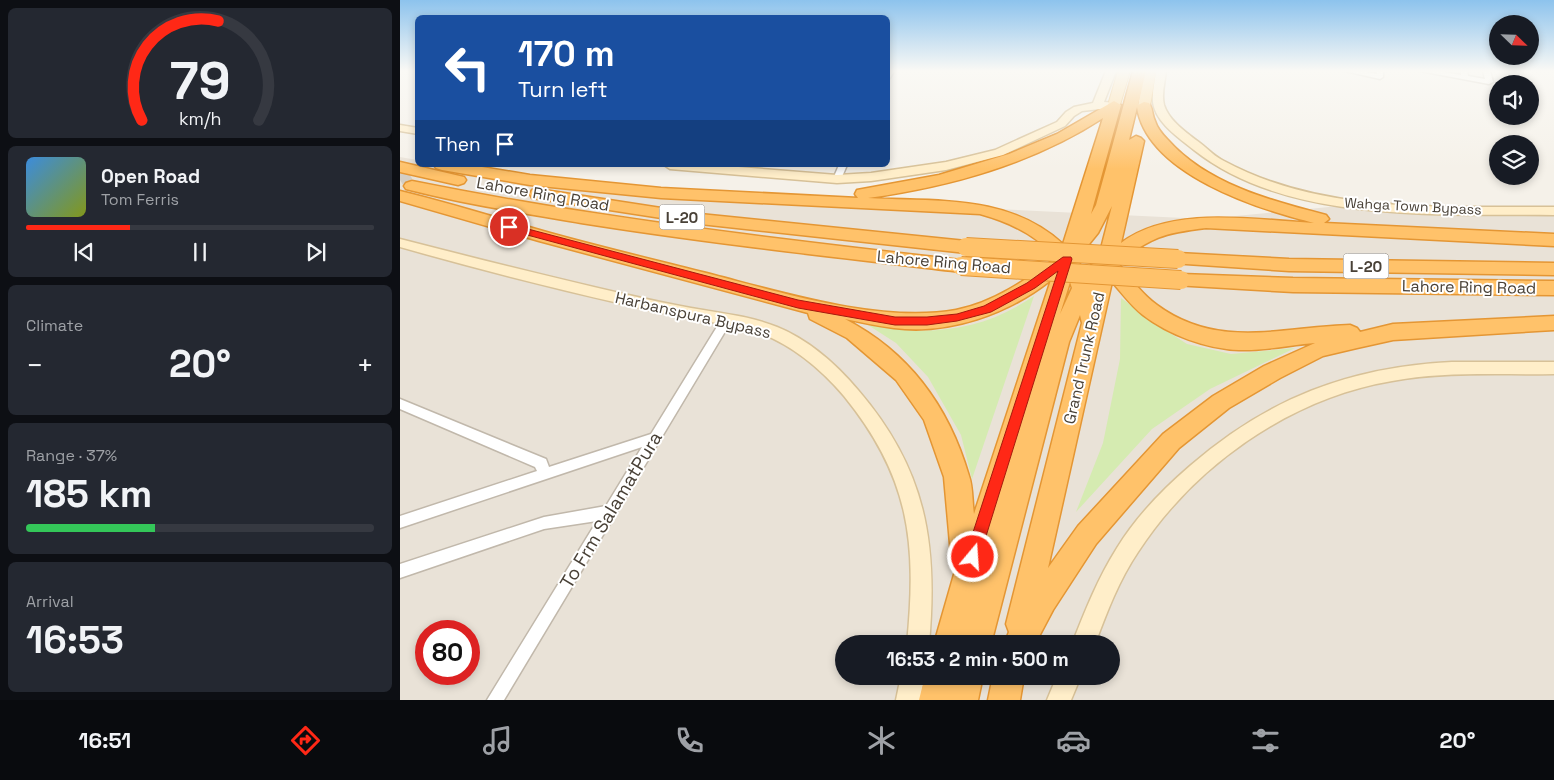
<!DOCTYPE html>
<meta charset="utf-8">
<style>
body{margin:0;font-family:"Space Grotesk",sans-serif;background:#242831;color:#f1f3f6;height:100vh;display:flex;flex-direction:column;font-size:19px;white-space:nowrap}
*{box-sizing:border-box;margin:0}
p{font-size:16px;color:#9ea1a6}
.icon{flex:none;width:28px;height:28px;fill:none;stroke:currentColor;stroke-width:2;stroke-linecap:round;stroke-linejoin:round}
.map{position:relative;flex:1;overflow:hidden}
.drawer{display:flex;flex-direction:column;gap:8px;padding:8px;background:#0d0f14;width:400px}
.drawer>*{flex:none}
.top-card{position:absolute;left:15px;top:15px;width:475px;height:152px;border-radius:8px;box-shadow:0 2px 8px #0003;background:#1a4fa0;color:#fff;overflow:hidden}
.needle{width:32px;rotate:113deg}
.controls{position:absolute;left:1089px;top:15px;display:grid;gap:10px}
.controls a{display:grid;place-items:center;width:50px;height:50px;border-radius:50%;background:#171b24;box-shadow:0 2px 8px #0003;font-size:25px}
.speed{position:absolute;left:15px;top:620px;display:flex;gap:10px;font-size:25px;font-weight:700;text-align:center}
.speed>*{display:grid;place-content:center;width:65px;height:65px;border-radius:50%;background:#171b24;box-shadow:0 2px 8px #0003;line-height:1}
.speed .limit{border:8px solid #d22;background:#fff;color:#111}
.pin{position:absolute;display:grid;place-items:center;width:42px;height:42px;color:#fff;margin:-21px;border:2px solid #fff;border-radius:50%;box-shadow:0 1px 5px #0007}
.me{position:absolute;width:55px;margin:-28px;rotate:18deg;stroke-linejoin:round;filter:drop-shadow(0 0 4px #0008)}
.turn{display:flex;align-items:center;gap:18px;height:105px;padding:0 20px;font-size:22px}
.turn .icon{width:65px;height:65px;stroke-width:2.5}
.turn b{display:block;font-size:35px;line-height:42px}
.then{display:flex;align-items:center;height:48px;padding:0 20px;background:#0003;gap:10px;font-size:19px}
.big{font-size:38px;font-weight:700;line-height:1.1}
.drawer .widget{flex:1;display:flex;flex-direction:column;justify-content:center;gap:8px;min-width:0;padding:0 18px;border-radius:8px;background:#242831}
.drawer .dial{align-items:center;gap:0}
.dial svg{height:130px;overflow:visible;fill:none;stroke:#363941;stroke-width:7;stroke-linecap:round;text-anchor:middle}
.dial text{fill:#f1f3f6;stroke:none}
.song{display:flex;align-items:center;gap:15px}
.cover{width:60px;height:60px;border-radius:8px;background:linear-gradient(135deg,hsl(210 70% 55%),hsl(70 70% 35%))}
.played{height:5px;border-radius:2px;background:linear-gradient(90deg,#ff2816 30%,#363941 30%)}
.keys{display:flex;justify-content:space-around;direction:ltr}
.heat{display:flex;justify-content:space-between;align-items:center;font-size:28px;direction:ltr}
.charge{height:8px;border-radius:4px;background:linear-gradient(90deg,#34c759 37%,#363941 0)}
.trip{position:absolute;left:435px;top:635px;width:285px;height:50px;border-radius:25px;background:#171b24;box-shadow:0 2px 8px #0003;font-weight:700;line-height:50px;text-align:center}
.tab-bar{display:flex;height:80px;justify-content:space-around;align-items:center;background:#090b0e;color:#9ea1a6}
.tab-bar .icon{width:35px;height:35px}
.tab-bar .on{color:#ff2816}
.tab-bar b{font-size:22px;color:#f1f3f6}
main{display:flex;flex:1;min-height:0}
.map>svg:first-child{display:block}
.residential{fill:#e9e2d7;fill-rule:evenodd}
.green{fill:#d5ebb1}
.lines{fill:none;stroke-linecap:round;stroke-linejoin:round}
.secondary-tunnel{stroke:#d3cec5;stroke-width:11;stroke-dasharray:11 5.5;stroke-linecap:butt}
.street-casing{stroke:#c1b8ab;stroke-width:3}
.secondary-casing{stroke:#d7c198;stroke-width:3}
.primary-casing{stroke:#e9b764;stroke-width:2}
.highway-casing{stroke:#e49634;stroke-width:3}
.street{fill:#fff;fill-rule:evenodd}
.secondary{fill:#ffeec9;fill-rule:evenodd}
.primary{fill:#ffda98;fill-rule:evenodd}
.highway{fill:#ffc26a;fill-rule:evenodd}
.highway-bridge-casing{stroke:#e49634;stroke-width:20;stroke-linecap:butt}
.highway-bridge{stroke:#ffc26a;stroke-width:18}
.route{fill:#ff2816;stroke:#a61a0e}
.labels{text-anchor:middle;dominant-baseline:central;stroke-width:4;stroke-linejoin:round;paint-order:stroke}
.far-street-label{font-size:14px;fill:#494137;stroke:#fff}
.shield{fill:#fff;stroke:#807a73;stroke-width:1}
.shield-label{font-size:15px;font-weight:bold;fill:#494137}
.street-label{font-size:16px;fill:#494137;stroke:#fff}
.near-street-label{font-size:19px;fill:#494137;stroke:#fff}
</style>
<main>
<section class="drawer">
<div class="widget dial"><svg viewBox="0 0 100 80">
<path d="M14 69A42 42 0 1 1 86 69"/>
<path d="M14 69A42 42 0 0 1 61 8" stroke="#ff2816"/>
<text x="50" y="56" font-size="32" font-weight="700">79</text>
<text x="50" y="72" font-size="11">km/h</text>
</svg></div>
<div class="widget">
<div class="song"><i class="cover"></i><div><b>Open Road</b><p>Tom Ferris</p></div></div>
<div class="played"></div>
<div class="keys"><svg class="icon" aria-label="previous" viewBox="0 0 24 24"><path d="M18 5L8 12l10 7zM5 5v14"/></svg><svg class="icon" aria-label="pause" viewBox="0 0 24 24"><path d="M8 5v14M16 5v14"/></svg><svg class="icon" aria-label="next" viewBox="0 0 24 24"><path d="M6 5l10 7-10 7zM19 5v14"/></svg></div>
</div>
<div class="widget"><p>Climate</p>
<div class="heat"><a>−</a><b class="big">20°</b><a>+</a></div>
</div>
<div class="widget"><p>Range · 37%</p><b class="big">185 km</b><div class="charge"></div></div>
<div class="widget"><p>Arrival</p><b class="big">16:53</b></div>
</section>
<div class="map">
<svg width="1154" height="700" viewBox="0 0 1154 700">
<rect width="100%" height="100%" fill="#f5f1e9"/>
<path class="residential" d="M0 157 17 160 18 165H42L67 170 363 198 805 219 939 206 1154 208V700H0ZM26 631H69V674H26ZM444 644H711V676H444Z"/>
<g class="green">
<path d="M634 296 572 479 561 435 528 377 496 343 468 325C530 336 581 332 634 296Z"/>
<polygon points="721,298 759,326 787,344 831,354 895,348 810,389 752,429 676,512 703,443 720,359"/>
</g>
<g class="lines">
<polyline class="secondary-tunnel" points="0,180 24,165"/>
<defs>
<g id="street">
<polygon points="488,71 494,71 490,78 488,79"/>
<polygon points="945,71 961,71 977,74 977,71 983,71 983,77 980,79"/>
<polygon points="1020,71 1038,71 1061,75 1061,71 1067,71 1068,76 1085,79 1083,71 1090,71 1093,82 1089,84"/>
<polygon points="439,165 447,165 441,179 437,182 433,179"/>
<polygon points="327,316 332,320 104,700 87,700 197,521 144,529 0,578 0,564 144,517 206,506 242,447 0,528 0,516 137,471 135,467 0,409 0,399 146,459 149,467 251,434 323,317"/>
</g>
<g id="secondary">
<polygon points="706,71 716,71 704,102 718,103 719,105 718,107 682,111 674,116 665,126 603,155 546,170 471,181 437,183 270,169 264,165 313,165 437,175 471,173 546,162 595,150 657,122 666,112 674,107 693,103"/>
<path d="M756 71H766C765 82 761 94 764 105 769 121 787 133 800 143 808 149 815 157 824 161 924 215 1044 206 1154 207V215C1039 213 889 225 794 150 779 138 755 122 753 102 752 92 755 81 756 71Z"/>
<polygon points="0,125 18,128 18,134 0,131"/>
<path d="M0 239C74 258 149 277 224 294 246 299 269 304 291 308 320 313 350 316 377 327 409 340 436 364 458 390 526 469 538 543 529 644H507C517 543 510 477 444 396 421 369 391 344 357 332 338 325 317 323 297 320 273 315 248 310 223 304 148 287 74 268 0 247Z"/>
<path d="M1052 362H1154V374C1100 375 1045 371 992 381 890 398 794 466 738 552 719 580 707 612 695 644H672C685 611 698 578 717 548 736 517 762 490 790 466 867 399 949 367 1052 362Z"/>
<polygon points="501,676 525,676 520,700 496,700"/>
<polygon points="657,676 681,676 671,700 647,700"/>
</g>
<g id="primary">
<polygon points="718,71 730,71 720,105 714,109 708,105"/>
<polygon points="744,71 756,71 750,106 744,110 738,106"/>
</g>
<g id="highway">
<path d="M733 71H746L738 105 744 102 749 103C753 109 752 115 755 121 757 128 763 135 768 140 807 184 871 201 926 215L929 219 924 223 1154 234V246L806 228C764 233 751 237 718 263 730 278 742 294 757 305 818 350 882 327 950 325L957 328 960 332 993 324 1154 316V330L993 340 957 348 923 356 880 378 829 408 779 448 696 544 653 610 635 644H604L609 632 606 624 682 323 680 315 669 342 591 644H534L555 571 552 566 544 477 524 420 496 380 447 338 410 319 408 313 139 241 0 201V191C50 203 100 219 150 233 204 248 259 261 314 275 387 294 481 323 556 310 593 303 626 280 656 258 637 235 609 222 580 214L261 198 130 185 42 170 36 168 34 165H70L130 175 261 188 458 198 455 194 457 190 539 175 609 154 657 134 714 101 721 105 691 214 696 205ZM737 107C747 174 858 209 914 223 855 220 771 205 721 243L744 141 741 138 736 136 729 140ZM703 118 663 244C609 194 536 202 468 198 551 186 632 164 703 118ZM712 206 698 260 684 271 677 259 698 233ZM651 280 574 514C572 501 573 487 569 476 549 407 509 352 445 319 461 322 477 326 494 328 549 335 608 314 651 280ZM670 282 672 288 660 314ZM712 282C722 293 731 306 743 315 769 335 807 349 839 350 864 351 890 345 915 343L864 366 813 396 763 434 678 526 648 568Z"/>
<polygon points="0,162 64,177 66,180 64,183 58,185 0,172"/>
<path d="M12 181C194 218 377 239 561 260L568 262 570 266 568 270 561 272C434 257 307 243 181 223 123 213 64 204 6 189L4 186 6 183Z"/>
<polygon points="138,189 300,214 566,241 572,243 575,247 572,251 566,253 300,224 132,198 130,194 132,190"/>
<polygon points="778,253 889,259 1154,263 1154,275 889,271 771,263 769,259 771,255"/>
<polygon points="781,274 893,278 1154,281 1154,295 893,292 774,285 771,280 774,275"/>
<polygon points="525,676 583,676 578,700 519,700"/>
<polygon points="593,676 624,676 620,700 588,700"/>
</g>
</defs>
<use href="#street" class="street-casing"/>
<use href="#secondary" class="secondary-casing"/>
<use href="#primary" class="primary-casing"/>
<use href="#highway" class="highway-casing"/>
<use href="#street" class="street"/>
<use href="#secondary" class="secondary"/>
<use href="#primary" class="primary"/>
<use href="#highway" class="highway"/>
<defs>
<g id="highway-bridge">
<polyline points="566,247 778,259"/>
<polyline points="561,266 781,280"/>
</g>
</defs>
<use href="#highway-bridge" class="highway-bridge-casing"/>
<use href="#highway-bridge" class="highway-bridge"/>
</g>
<linearGradient id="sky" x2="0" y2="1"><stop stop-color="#8dc3ed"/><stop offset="0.42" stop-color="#faf9f5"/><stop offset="1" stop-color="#faf9f5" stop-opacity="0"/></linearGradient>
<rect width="1154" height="169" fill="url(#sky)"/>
<polygon class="route" points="109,224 398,300 495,317 527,317 557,314 584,306 627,283 663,257 671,257 672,259 578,562 573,564 568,562 565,557 658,271 635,288 591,312 557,321 527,325 495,325 398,308 105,229 104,227"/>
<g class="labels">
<g class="far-street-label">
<text transform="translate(1013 206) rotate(3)">Wahga Town Bypass</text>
</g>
<g class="shield">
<rect x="259.5" y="204.5" width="45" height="25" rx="4"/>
<rect x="943.5" y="253.5" width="45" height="25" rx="4"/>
</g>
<g class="shield-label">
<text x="282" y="217">L-20</text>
<text x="966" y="266">L-20</text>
</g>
<g class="street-label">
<text transform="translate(143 194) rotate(10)">Lahore Ring Road</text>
<text transform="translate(544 262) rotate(5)">Lahore Ring Road</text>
<text transform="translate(1069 287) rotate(1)">Lahore Ring Road</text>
<text transform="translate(293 315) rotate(13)">Harbanspura Bypass</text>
<text transform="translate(684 358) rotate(-77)">Grand Trunk Road</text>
</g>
<g class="near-street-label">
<text transform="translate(211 510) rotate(-59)">To Frm SalamatPura</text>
</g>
</g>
</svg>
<div class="controls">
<a><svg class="needle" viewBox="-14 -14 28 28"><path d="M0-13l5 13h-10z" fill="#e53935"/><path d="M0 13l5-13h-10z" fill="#9ea1a6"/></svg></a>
<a><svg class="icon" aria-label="sound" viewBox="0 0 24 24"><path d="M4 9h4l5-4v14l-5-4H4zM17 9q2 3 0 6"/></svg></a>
<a><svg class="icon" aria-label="layers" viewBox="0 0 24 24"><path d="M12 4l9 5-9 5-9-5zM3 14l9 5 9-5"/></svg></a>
</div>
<div class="speed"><div class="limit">80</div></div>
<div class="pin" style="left:109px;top:227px;background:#d93025"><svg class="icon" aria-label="arrive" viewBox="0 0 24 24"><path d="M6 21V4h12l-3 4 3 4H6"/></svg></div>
<svg class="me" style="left:573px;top:557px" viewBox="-20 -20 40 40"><circle r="17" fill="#ff2816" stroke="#fff" stroke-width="3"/><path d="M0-11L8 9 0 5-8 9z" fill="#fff"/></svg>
<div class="trip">16:53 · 2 min · 500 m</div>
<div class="top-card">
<div class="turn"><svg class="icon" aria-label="left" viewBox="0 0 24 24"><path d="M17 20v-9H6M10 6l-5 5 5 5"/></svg><div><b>170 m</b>Turn left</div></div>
<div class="then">Then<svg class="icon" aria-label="arrive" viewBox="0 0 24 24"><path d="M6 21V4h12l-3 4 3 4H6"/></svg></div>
</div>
</div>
</main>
<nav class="tab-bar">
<b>16:51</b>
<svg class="icon on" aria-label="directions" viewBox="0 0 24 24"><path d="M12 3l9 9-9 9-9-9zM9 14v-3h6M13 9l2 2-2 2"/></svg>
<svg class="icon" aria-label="music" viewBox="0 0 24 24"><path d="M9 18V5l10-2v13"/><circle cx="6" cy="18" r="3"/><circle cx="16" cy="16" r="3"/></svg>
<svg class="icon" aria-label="phone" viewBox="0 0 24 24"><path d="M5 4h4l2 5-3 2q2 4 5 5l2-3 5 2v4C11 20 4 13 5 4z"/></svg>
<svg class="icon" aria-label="climate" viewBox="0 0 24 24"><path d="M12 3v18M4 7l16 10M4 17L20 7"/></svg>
<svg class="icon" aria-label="car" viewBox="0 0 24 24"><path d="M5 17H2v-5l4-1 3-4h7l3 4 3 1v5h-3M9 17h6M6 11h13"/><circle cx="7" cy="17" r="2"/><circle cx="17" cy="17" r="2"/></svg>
<svg class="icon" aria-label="filters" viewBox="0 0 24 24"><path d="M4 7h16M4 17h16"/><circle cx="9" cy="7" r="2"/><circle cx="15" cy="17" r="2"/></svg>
<b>20°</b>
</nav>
